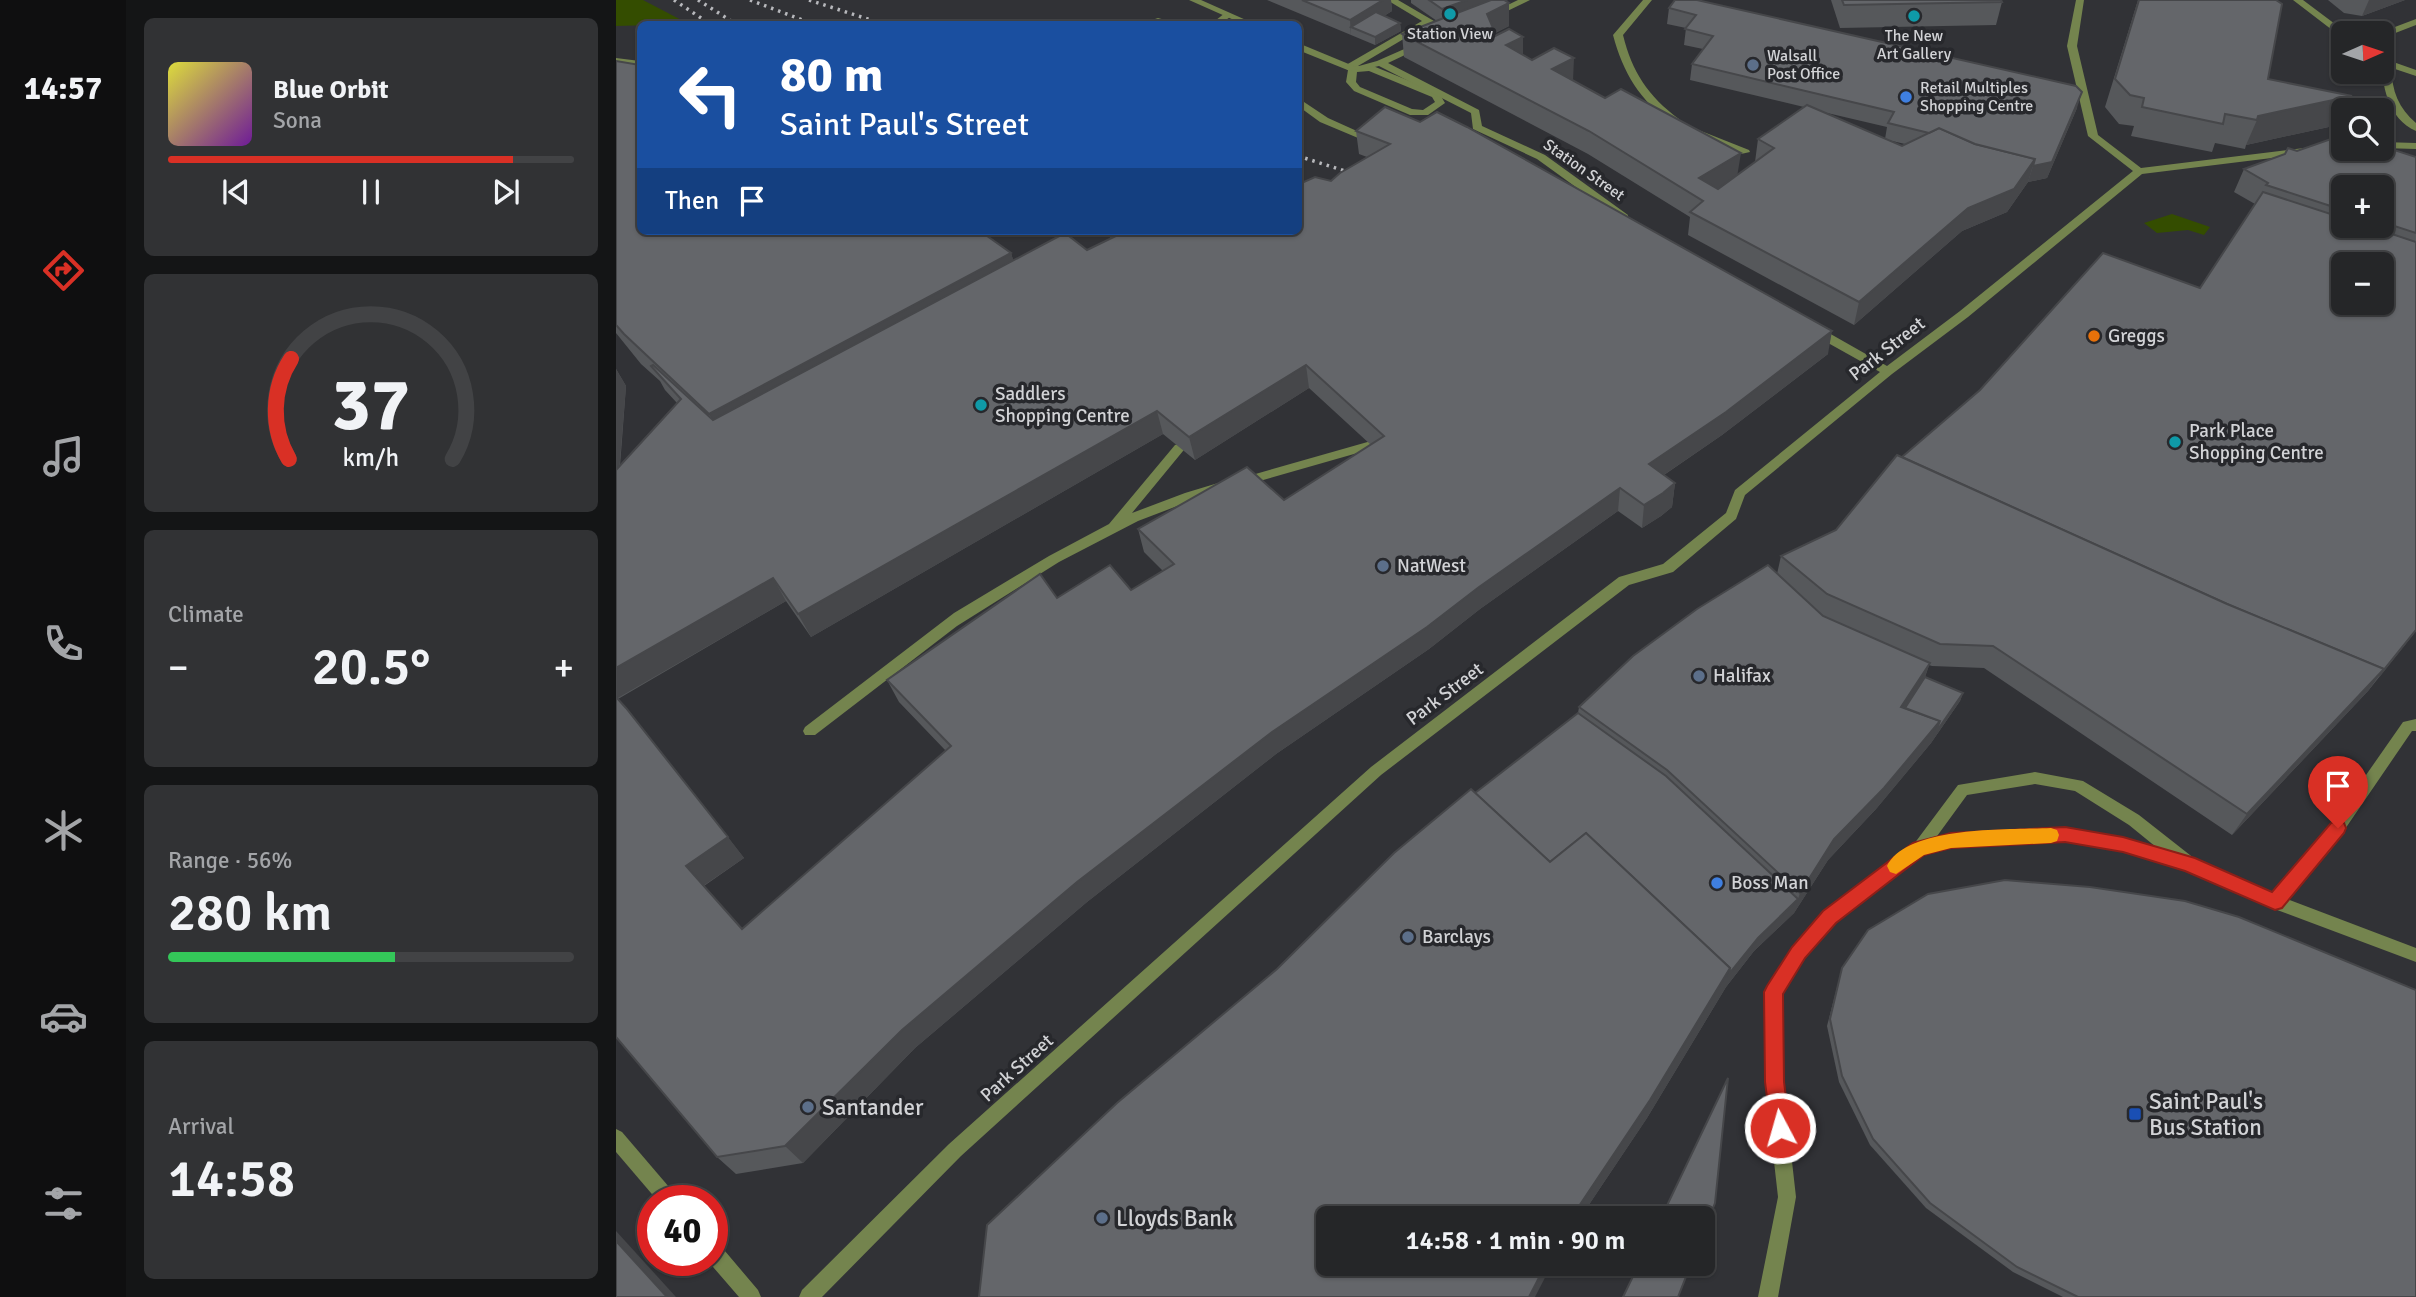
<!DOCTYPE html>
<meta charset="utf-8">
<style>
body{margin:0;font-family:Signika,sans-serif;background:#313234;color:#f1f3f6;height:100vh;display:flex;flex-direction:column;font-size:26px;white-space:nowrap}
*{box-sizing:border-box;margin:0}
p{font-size:23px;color:#a3a5a8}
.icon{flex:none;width:38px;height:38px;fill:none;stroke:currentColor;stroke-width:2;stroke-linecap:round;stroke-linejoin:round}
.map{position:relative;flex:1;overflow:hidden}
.details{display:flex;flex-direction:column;gap:18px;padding:18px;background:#141516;width:490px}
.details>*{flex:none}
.hud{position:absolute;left:21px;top:21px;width:665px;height:214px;border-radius:10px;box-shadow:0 2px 5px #0004,0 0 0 2px #424345;background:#1a4fa0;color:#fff;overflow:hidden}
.needle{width:46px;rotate:87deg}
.buttons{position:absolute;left:1715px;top:21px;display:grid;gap:14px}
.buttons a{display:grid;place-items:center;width:63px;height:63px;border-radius:10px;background:#252628;box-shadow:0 2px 5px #0004,0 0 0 2px #424345;font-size:35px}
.speed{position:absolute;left:21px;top:1185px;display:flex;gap:14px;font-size:35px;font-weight:700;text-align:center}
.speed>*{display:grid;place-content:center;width:91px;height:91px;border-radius:50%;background:#252628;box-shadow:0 2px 5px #0004,0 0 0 2px #424345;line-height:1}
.speed .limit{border:10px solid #d22;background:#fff;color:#111}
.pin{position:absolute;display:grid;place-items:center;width:60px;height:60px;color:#fff;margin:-72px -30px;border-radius:50% 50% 50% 0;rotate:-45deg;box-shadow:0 0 7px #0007}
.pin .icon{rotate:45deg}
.me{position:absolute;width:77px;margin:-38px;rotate:354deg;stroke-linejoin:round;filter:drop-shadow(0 0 5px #0008)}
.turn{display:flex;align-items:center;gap:24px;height:147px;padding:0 28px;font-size:32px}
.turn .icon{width:91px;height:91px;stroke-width:2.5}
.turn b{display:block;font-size:49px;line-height:60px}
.then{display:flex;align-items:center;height:66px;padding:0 28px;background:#0003;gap:14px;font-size:26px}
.big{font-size:52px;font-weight:600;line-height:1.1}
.details .card{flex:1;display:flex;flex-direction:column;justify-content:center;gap:10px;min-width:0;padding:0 24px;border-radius:10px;background:#313234}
.details .dial{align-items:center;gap:0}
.dial svg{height:182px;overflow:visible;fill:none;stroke:#424345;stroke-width:7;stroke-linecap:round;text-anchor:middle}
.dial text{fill:#f1f3f6;stroke:none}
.song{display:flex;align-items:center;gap:21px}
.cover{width:84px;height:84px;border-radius:10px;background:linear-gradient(135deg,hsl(60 70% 55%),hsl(280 70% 35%))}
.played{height:7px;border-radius:4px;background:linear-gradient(90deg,#d93025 85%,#424345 85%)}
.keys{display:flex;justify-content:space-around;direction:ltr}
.heat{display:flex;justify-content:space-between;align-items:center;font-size:38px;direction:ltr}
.charge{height:10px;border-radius:5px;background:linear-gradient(90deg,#34c759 56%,#424345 0)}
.trip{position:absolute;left:700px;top:1206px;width:399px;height:70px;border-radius:10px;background:#252628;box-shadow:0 2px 5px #0004,0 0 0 2px #424345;font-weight:600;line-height:70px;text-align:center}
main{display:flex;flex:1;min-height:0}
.menu{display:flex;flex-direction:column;width:126px;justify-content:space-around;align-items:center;background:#0f0f10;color:#a3a5a8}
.menu .icon{width:49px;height:49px}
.menu .active{color:#d93025}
.menu b{font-size:32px;color:#f1f3f6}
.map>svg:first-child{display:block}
.green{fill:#344d00}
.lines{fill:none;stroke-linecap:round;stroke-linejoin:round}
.service{fill:#74844e;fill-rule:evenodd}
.pedestrian{fill:#74844e;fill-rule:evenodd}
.minor{fill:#74844e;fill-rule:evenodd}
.tertiary{fill:#74844e;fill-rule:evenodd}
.rail{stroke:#b7b8bc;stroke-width:3.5;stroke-dasharray:2.5 5;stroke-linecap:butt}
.wall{fill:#56585b;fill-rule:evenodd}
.shaded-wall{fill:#46474a}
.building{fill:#64666a;stroke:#46474a;stroke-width:2;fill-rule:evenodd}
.route{fill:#d93025;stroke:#8d1f18;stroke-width:2}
.slow{fill:#f59e0b}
.culture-dot{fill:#0f9aa8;stroke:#27282c;stroke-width:2.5}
.service-dot{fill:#5c6f8a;stroke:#27282c;stroke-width:2.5}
.shop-dot{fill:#3f7fe0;stroke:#27282c;stroke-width:2.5}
.food-dot{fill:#e8710a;stroke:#27282c;stroke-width:2.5}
.transit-dot{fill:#1a4fb4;stroke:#27282c;stroke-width:2.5}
.labels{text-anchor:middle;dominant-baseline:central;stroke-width:7;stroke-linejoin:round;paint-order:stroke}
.far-poi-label{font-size:16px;fill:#d2d3d6;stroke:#27282c}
.far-street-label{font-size:16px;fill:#d2d3d6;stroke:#27282c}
.poi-label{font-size:19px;fill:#d2d3d6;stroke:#27282c;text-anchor:start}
.street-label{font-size:19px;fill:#d2d3d6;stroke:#27282c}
.near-poi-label{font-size:23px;fill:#d2d3d6;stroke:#27282c;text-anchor:start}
</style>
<main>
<nav class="menu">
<b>14:57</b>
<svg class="icon active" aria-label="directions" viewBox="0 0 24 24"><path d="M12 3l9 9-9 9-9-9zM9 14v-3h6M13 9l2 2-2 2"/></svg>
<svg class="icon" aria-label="music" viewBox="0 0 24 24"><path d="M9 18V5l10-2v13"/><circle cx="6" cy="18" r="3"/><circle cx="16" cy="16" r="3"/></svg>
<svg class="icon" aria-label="phone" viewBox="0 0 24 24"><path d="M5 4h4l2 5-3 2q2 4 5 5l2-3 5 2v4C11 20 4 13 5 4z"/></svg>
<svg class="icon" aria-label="climate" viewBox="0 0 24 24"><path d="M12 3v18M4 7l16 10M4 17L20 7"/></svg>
<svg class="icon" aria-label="car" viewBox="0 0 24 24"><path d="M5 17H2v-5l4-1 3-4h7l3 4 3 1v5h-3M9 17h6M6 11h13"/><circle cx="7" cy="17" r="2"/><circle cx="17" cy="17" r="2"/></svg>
<svg class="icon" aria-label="filters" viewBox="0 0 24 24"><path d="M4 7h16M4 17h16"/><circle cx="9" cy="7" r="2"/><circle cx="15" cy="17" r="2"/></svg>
</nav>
<section class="details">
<div class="card">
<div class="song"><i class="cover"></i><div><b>Blue Orbit</b><p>Sona</p></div></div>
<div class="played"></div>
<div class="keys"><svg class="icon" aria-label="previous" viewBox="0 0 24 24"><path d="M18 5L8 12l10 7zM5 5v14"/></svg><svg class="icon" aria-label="pause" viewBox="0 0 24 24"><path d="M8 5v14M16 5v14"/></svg><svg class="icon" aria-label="next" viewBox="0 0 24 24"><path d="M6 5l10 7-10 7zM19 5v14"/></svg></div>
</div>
<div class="card dial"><svg viewBox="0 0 100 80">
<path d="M14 69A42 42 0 1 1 86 69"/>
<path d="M14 69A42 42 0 0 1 15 25" stroke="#d93025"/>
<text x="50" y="56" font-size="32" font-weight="700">37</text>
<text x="50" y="72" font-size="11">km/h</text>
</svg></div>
<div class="card"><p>Climate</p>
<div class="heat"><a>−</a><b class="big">20.5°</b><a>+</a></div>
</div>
<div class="card"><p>Range · 56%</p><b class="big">280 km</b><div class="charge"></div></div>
<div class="card"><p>Arrival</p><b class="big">14:58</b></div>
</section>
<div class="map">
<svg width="1800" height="1297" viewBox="0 0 1800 1297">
<rect width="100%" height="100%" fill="#313236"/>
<g class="green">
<polygon points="0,0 27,0 73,24 0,26"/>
<polygon points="1556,214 1594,227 1588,235 1572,230 1541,233 1528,223"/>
</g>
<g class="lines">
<g class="service">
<path d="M771 0H782L818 21 742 66H757L823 93 829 103 812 115H794L738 91 730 82 732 70 728 67 730 65 806 21ZM753 71 816 97 819 102 807 110 796 109 744 87 740 82 741 72Z"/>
<path d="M1027 0H1036L1007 35C1016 72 1032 96 1063 119V123H1055C1024 100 1007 73 997 35Z"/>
<polygon points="609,13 617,15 604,24 595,24"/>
<polygon points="542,18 556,22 558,24 539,23 539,19"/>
<polygon points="0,58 24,61 24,67 0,64"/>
<polygon points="682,98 712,118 763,141 754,143 704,122 682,106"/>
<polygon points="1080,129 1133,150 1134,152 1125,154 1076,134 1075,132"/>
<polygon points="479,231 494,231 522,243 517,246 513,245"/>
<polygon points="755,441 759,442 761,445 759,448 626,486 620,482 622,479"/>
<polygon points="563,444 569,448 567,451 516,513 569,493 602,483 608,488 607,491 577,500 522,521 443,562 341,626 199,735 189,735 187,731 189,727 338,613 433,556 493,524 559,445"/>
<polygon points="1419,772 1467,781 1523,815 1579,859 1581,864 1579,869 1573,871 1567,869 1513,825 1459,791 1419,784 1351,795 1308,854 1303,856 1298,854 1295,849 1298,844 1342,785"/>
</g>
<g class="pedestrian">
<polygon points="902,0 914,0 881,16 873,14"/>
<polygon points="1460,0 1468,0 1461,46 1482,135 1525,168 1688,148 1693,151 1688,154 1526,174 1352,317 1276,374 1129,495 1120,519 1057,572 1013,585 765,775 345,1156 206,1297 183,1297 186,1290 333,1144 755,767 1003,577 1047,564 1110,513 1119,490 1264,372 1196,334 1196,328 1204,328 1271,366 1344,311 1517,171 1472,136 1451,46"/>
<polygon points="802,43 810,45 772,63 863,110 866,126 929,155 1012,215 1012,219 1004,219 921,159 857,129 855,113 763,66 737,72 732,69 761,61"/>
<polygon points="1766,142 1800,143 1800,149 1766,148"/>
<polygon points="0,1129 6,1132 59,1194 62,1200 41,1200 0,1152"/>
<polygon points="96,1242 103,1244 142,1290 145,1297 123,1297 91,1260 96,1260"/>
</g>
<g class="minor">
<polygon points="573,0 585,0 639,24 627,24"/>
<polygon points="682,43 740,67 742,69 734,71 682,50"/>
</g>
<g class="tertiary">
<polygon points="1677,0 1687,0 1731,33 1727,33 1727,37 1724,36"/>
<polygon points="1800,19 1800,25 1769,37 1766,38 1766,33 1763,33"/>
<path d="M1766 58 1800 70V76L1776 68C1775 90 1783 109 1800 123V131C1772 119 1765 84 1766 58Z"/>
<polygon points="1800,719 1800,731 1796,731 1714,851 1671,899 1800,948 1800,962 1653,907 1570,870 1507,851 1449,842 1335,847 1308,854 1219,922 1188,957 1165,993 1167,1082 1180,1197 1162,1297 1142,1297 1162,1197 1149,1082 1149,992 1176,947 1207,912 1303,842 1335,833 1449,828 1507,837 1573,857 1657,893 1704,841 1787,722"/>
</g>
<g class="rail">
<polyline points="58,0 94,24"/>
<polyline points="82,0 120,24"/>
<polyline points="134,0 197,24"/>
<polyline points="193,0 267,24"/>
<polyline points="682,156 745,176"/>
</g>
</g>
<g class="wall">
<polygon points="651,0 775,0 776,11 768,16 784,23 785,31 759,45"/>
<path d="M795 0H892L890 1 893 3V26L877 34V37L907 55 957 80 1122 175 1139 162 1142 139 1188 107 1074 80 1076 64 1087 49 1068 45 1070 28 1051 24 1053 8 1461 108 1431 178 1412 182 1391 212 1346 231 1238 325 1072 235 1074 217 972 154 788 57 786 34 821 21 795 3ZM1207 112 1271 127 1269 139ZM1272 140 1289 144 1286 146Z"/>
<polygon points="1215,0 1385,0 1386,2 1380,25 1224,28"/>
<polygon points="1522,0 1660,0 1652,79 1736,96 1729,110 1727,110 1727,114 1722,125 1630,145 1629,149 1599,143 1596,152 1515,136 1518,126 1503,124 1489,107"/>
<polygon points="1712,0 1789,0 1746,16 1728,13"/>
<path d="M0 61 395 253 397 260 471 250 682 231 688 182 715 181 751 157 743 154 740 131 769 107 1212 354 1106 435 1048 475 1059 483 1056 507 1045 516 1026 528 1002 511 864 609 813 649 660 754 471 902 299 1048 187 1163 120 1174 101 1157 0 1037V369L10 386 4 466 61 403 49 390 44 381 25 364 0 333ZM693 388 755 445 668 500 522 529 528 552 547 571 515 590 441 598 271 680 283 702 330 751 126 929 88 886 128 858 2 699 170 601 195 637 547 434 579 460Z"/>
<path d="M1681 151 1800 157V631L1752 691 1616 835 1368 668 1316 666 1313 665 1309 677 1347 693 1344 701 1315 743 1260 809 1212 860 1178 913 1138 951 1110 987 1031 1118 964 1218H712L661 969 859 793 962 713 963 707 1161 574 1165 556 1220 530 1286 457 1584 288 1639 204 1618 192 1628 169ZM1727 187H1766V226H1727Z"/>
<polygon points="1226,968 1800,1297 1447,1297 1397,1272 1310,1208 1254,1145 1223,1082 1211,1026"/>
</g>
<g class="shaded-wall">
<polygon points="767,0 775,0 776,11 743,31 735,27 735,36 734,20"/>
<polygon points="851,0 892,0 827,25 826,9"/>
<polygon points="1753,0 1789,0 1746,16"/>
<polygon points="893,3 893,26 877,34 877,28 871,14"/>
<polygon points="784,23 785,31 759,45 759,37"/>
<polygon points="907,37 907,60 890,45"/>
<polygon points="958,58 957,81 936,69"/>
<polygon points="1466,92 1461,108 1431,178 1412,182 1417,166"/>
<polygon points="1736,96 1729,110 1727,110 1727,114 1722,125 1630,145 1641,120 1642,116"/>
<polygon points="1125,153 1121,177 1084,199 1083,178"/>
<polygon points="1419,159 1412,182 1391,212 1346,231 1238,325 1243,302 1352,208"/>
<polygon points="395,253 404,282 110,443 93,414"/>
<polygon points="1216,331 1212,354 1106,435 1030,487 1033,464"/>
<polygon points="690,365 693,388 579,460 573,437"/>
<polygon points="0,369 10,386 1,497 0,497"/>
<polygon points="541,411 547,434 195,637 182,614"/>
<polygon points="1059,483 1056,507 1045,516 1026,528 1028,505"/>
<polygon points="1004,488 1002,511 864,609 813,649 660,754 471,902 299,1048 187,1163 169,1146 286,1030 461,882 656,732"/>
<polygon points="157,578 170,601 0,699 0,668"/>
<polygon points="1314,663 1306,685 1282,721 1285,707"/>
<polygon points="1768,669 1752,691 1616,835 1631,814"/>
<polygon points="1347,693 1344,701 1315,743 1260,809 1212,860 1178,913 1138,951 1110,987 1031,1118 964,1218 955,1218 1114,968 1142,938 1182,899 1184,893 1218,839"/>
<polygon points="112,837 128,858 87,886 70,866"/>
<polygon points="0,1231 60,1297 51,1297 0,1241"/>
<polygon points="930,1264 936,1264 919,1297 913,1297"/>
</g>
<g class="building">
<polygon points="686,0 767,0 734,20"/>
<polygon points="813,0 851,0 826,9"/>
<polygon points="875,0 888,0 893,3 871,14 877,28 855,29 873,39 893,29 907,37 890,45 916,60 938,48 958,58 936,69 989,98 1005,89 1125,153 1083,178 1102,189 1158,148 1142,139 1191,105 1286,146 1323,128 1359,144 1419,159 1398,189 1352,208 1243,302 1074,212 1087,201 973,131 786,34"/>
<polygon points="1059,0 1081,0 1460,86 1466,92 1436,162 1417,166 1419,159 1359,144 1323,128 1313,133 1272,123 1278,112 1076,64 1097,36 1069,29 1080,15 1053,8"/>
<polygon points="1226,0 1385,0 1386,2 1228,5"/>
<polygon points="1523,0 1660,0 1666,4 1652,79 1736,96 1642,116 1641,120 1609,114 1607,124 1526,107 1528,98 1514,95 1499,79"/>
<polygon points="760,12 784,23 759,37 735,27"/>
<polygon points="0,61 24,65 24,231 364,231 395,253 93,414 8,334 0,325"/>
<polygon points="769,107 804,122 821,112 851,127 1216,331 1110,412 1033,464 1059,483 1047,493 1028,505 1004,488 863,587 811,627 656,732 461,882 286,1030 169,1146 101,1157 0,1037 0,697 10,708 112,837 70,866 126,929 335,746 271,680 424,574 441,598 494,565 515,590 558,564 522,529 631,467 668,500 768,436 690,365 573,437 541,411 182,614 157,578 0,668 0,470 65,399 35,366 37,365 97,420 449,233 471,250 510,231 682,231 682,181 688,182 699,177 715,181 724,173 774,144 740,131"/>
<polygon points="1715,139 1727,139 1727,149 1766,149 1766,146 1800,157 1800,233 1766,222 1766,187 1727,187 1727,210 1650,185 1652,183 1628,169 1669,154 1672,148 1681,151"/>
<path d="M1647 192 1727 218V226H1752L1800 242V630L1763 676 1768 669 1611 604 1286 457 1364 390 1487 253 1584 288ZM1727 264H1766V303H1727Z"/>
<polygon points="1281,455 1611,604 1768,669 1631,814 1377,646 1324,644 1211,594 1165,556 1220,530"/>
<polygon points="1152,565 1207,616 1314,663 1285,707 1324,721 1268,788 1218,839 1184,893 1051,770 963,707 1017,656 1081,609"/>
<polygon points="1309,677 1347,693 1318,735 1324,721 1289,708"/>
<polygon points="962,713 1050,776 1182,899 1142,938 1113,974 1114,968 970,833 934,862 859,793"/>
<polygon points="855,789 934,862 970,833 1114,968 1034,1100 955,1218 712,1218 712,1264 930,1264 913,1297 363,1297 371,1225 501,1103 661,969 778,853"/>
<polygon points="1389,880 1474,887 1569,901 1623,917 1800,990 1800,1297 1462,1297 1401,1267 1314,1203 1257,1139 1226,1076 1214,1019 1226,968 1252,930 1312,894"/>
<polygon points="1112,1078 1099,1203 1087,1233 1087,1218 1045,1218"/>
<polygon points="0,1241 51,1297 0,1297"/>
<polygon points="1023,1264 1075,1264 1062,1297 1007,1297"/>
</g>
<polygon class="route" points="1722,820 1728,823 1730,828 1728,833 1666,908 1659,910 1569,871 1507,852 1449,842 1335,848 1308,855 1220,923 1189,958 1167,994 1168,1082 1174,1128 1171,1135 1164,1138 1156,1135 1149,1082 1148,992 1151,986 1176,947 1207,911 1297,843 1335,833 1449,827 1507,837 1579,858 1656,892 1715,823"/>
<path class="slow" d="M1435 828 1441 830 1443 835 1441 841 1435 843 1335 848 1308 855 1280 874 1274 872 1271 866C1291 825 1395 830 1435 828Z"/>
<g class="culture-dot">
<circle cx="834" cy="14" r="7"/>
<circle cx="1298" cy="16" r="7"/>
<circle cx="365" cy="405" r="7"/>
<circle cx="1559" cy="442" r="7"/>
</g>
<g class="service-dot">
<circle cx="1137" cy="65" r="7"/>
<circle cx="767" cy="566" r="7"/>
<circle cx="1083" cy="676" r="7"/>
<circle cx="792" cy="937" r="7"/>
<circle cx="192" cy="1107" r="7"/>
<circle cx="486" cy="1218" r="7"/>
</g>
<g class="shop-dot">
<circle cx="1290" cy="97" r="7"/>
<circle cx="1101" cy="883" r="7"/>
</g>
<circle class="food-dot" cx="1478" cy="336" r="7"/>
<rect class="transit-dot" x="1512" y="1107" width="14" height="14" rx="3.5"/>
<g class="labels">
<g class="far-poi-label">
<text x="834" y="34">Station View</text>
<text x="1298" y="36">The New<tspan x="1298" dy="18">Art Gallery</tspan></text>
<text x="1151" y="56" text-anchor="start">Walsall<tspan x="1151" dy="18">Post Office</tspan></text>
<text x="1304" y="88" text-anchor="start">Retail Multiples<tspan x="1304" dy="18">Shopping Centre</tspan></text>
</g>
<g class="far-street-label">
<text transform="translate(968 170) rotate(35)">Station Street</text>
</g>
<g class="poi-label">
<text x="1492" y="336">Greggs</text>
<text x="379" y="394">Saddlers<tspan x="379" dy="22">Shopping Centre</tspan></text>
<text x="1573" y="431">Park Place<tspan x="1573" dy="22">Shopping Centre</tspan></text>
<text x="781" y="566">NatWest</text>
<text x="1097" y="676">Halifax</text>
<text x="1115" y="883">Boss Man</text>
<text x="806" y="937">Barclays</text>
</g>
<g class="street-label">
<text transform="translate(1271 349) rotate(-38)">Park Street</text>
<text transform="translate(829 694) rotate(-37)">Park Street</text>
<text transform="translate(401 1068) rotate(-42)">Park Street</text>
</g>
<g class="near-poi-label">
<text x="1533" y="1101">Saint Paul's<tspan x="1533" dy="26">Bus Station</tspan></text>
<text x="206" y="1107">Santander</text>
<text x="500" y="1218">Lloyds Bank</text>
</g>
</g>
</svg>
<div class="buttons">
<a><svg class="needle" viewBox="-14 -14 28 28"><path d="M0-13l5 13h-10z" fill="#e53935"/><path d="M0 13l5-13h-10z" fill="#a3a5a8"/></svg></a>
<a><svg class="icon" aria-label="search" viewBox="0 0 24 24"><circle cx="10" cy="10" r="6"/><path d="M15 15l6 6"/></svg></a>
<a>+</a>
<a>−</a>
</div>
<div class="speed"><div class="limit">40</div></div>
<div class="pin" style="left:1722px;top:828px;background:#d93025"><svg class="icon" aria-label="arrive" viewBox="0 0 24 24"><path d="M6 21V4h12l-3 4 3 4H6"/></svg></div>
<svg class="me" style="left:1164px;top:1128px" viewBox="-20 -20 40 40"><circle r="17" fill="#d93025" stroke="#fff" stroke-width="3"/><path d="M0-11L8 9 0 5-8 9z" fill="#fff"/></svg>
<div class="trip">14:58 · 1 min · 90 m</div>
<div class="hud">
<div class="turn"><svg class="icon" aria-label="left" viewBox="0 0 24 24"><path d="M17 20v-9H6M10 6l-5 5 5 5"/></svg><div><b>80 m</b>Saint Paul's Street</div></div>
<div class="then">Then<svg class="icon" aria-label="arrive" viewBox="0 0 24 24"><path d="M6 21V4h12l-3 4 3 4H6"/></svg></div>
</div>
</div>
</main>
